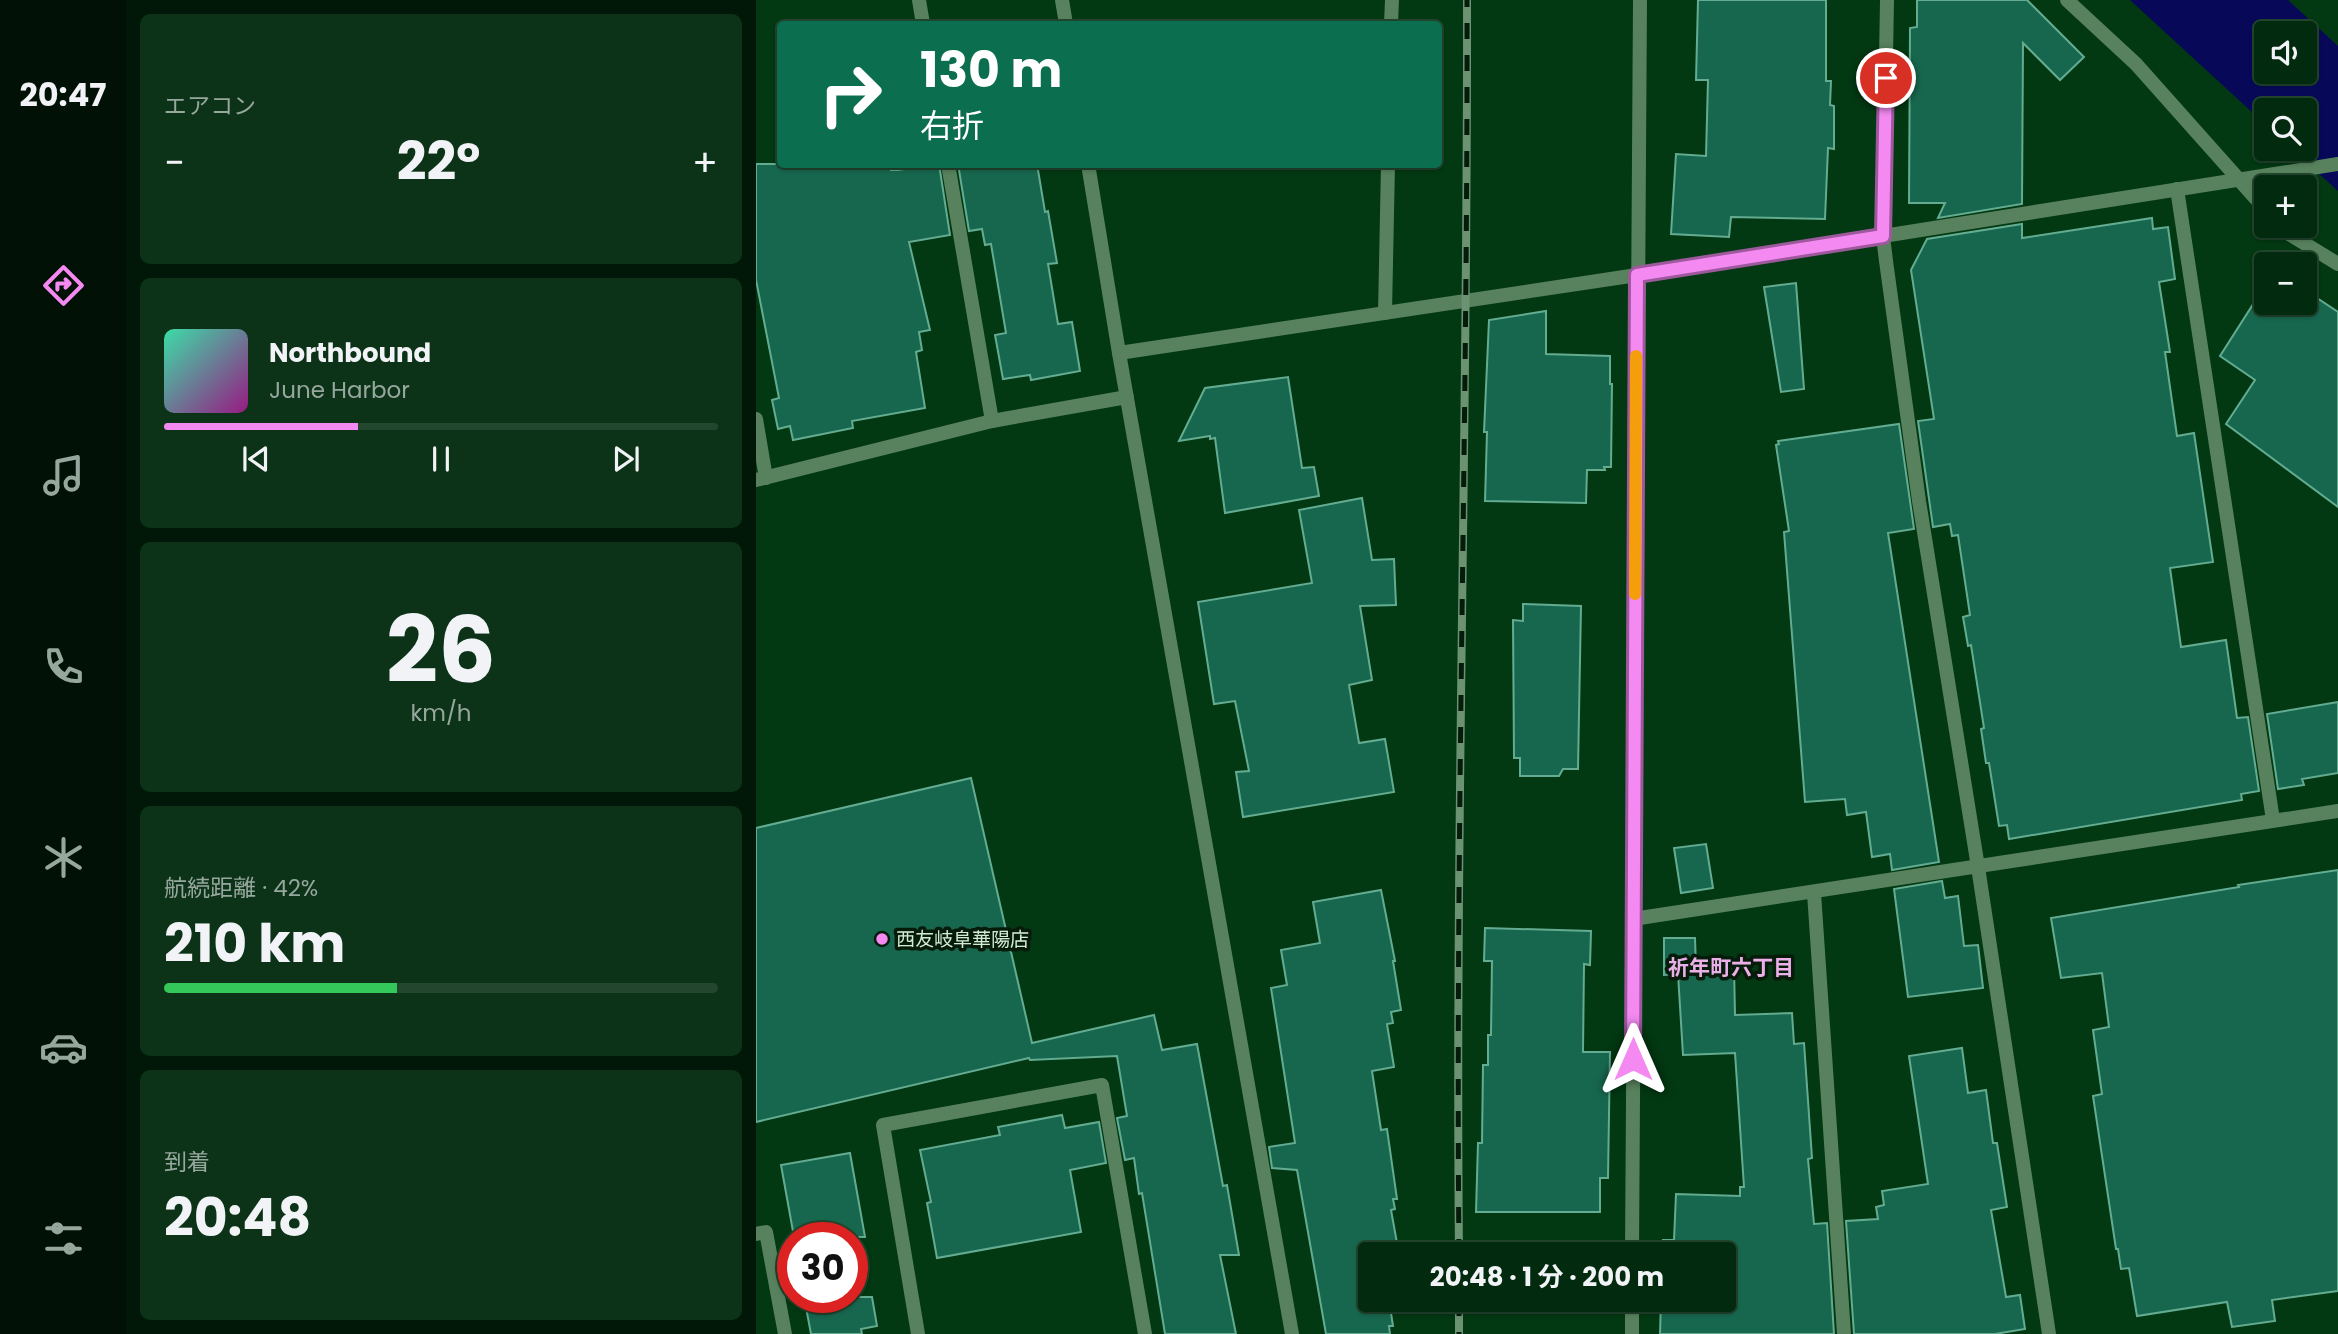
<!DOCTYPE html>
<html lang="ja">
<meta charset="utf-8">
<style>
body{margin:0;font-family:Poppins,"Noto Sans JP",sans-serif;background:#0c3217;color:#f1f3f6;height:100vh;display:flex;flex-direction:column;font-size:26px;white-space:nowrap}
*{box-sizing:border-box;margin:0}
p{font-size:23px;color:#96a79e}
.icon{flex:none;width:38px;height:38px;fill:none;stroke:currentColor;stroke-width:2;stroke-linecap:round;stroke-linejoin:round}
.map{position:relative;flex:1;overflow:hidden}
.side{display:flex;flex-direction:column;gap:14px;padding:14px;background:#011708;width:630px}
.side>*{flex:none}
.banner{position:absolute;left:21px;top:21px;width:665px;height:147px;border-radius:7px;box-shadow:0 2px 5px #0004,0 0 0 2px #23462e;background:#0b6e4f;color:#fff;overflow:hidden}
.controls{position:absolute;left:1498px;top:21px;display:grid;gap:14px}
.controls a{display:grid;place-items:center;width:63px;height:63px;border-radius:7px;background:#022a0e;box-shadow:0 2px 5px #0004,0 0 0 2px #23462e;font-size:35px}
.speed{position:absolute;left:21px;top:1222px;display:flex;gap:14px;font-size:35px;font-weight:700;text-align:center}
.speed>*{display:grid;place-content:center;width:91px;height:91px;border-radius:50%;background:#022a0e;box-shadow:0 2px 5px #0004,0 0 0 2px #23462e;line-height:1}
.speed .limit{border:10px solid #d22;background:#fff;color:#111}
.pin{position:absolute;display:grid;place-items:center;width:60px;height:60px;color:#fff;margin:-30px;border:4px solid #fff;border-radius:50%;box-shadow:0 2px 7px #0007}
.me{position:absolute;width:77px;margin:-38px;rotate:0deg;stroke-linejoin:round;filter:drop-shadow(0 0 5px #0008)}
.turn{display:flex;align-items:center;gap:24px;height:147px;padding:0 28px;font-size:32px}
.turn .icon{width:91px;height:91px;stroke-width:2.5}
.turn b{display:block;font-size:49px;line-height:60px}
.big{font-size:52px;font-weight:700;line-height:1.1}
.side .card{flex:1;display:flex;flex-direction:column;justify-content:center;gap:10px;min-width:0;padding:0 24px;border-radius:10px;background:#0c3217}
.side .dial{align-items:center;gap:0}
.dial b{font-size:91px;line-height:1}
.song{display:flex;align-items:center;gap:21px}
.cover{width:84px;height:84px;border-radius:10px;background:linear-gradient(135deg,hsl(160 70% 55%),hsl(310 70% 35%))}
.played{height:7px;border-radius:4px;background:linear-gradient(90deg,#f389f1 35%,#23462e 35%)}
.keys{display:flex;justify-content:space-around;direction:ltr}
.heat{display:flex;justify-content:space-between;align-items:center;font-size:38px;direction:ltr}
.charge{height:10px;border-radius:5px;background:linear-gradient(90deg,#34c759 42%,#23462e 0)}
.trip{position:absolute;left:602px;top:1242px;width:378px;height:70px;border-radius:7px;background:#022a0e;box-shadow:0 2px 5px #0004,0 0 0 2px #23462e;font-weight:700;line-height:70px;text-align:center}
main{display:flex;flex:1;min-height:0}
.tabs{display:flex;flex-direction:column;width:126px;justify-content:space-around;align-items:center;background:#011106;color:#96a79e}
.tabs .icon{width:49px;height:49px}
.tabs .on{color:#f389f1}
.tabs b{font-size:32px;color:#f1f3f6}
.map>svg:first-child{display:block}
.water{fill:#070958;fill-rule:evenodd}
.building{fill:#17674f;stroke:#63ac91;stroke-width:2}
.lines{fill:none;stroke-linecap:round;stroke-linejoin:round}
.service{stroke:#57825d;stroke-width:14}
.minor{stroke:#57825d;stroke-width:14}
.tertiary{stroke:#57825d;stroke-width:14}
.rail-casing{stroke:#6a9273;stroke-width:8}
.rail{stroke:#061b0a;stroke-width:5;stroke-dasharray:16;stroke-linecap:butt}
.route-casing{stroke:#9e599d;stroke-width:18}
.route{stroke:#f389f1;stroke-width:12}
.slow{stroke:#f59e0b;stroke-width:12}
.poi-dot{fill:#f389f1;stroke:#061b0a;stroke-width:2.5}
.labels{text-anchor:middle;dominant-baseline:central;stroke-width:7;stroke-linejoin:round;paint-order:stroke}
.poi-label{font-size:19px;fill:#d3edd5;stroke:#061b0a;text-anchor:start}
.neighbourhood-label{font-size:21px;font-weight:bold;fill:#ebb0e8;stroke:#061b0a}
</style>
<main>
<nav class="tabs">
<b>20:47</b>
<svg class="icon on" aria-label="directions" viewBox="0 0 24 24"><path d="M12 3l9 9-9 9-9-9zM9 14v-3h6M13 9l2 2-2 2"/></svg>
<svg class="icon" aria-label="music" viewBox="0 0 24 24"><path d="M9 18V5l10-2v13"/><circle cx="6" cy="18" r="3"/><circle cx="16" cy="16" r="3"/></svg>
<svg class="icon" aria-label="phone" viewBox="0 0 24 24"><path d="M5 4h4l2 5-3 2q2 4 5 5l2-3 5 2v4C11 20 4 13 5 4z"/></svg>
<svg class="icon" aria-label="climate" viewBox="0 0 24 24"><path d="M12 3v18M4 7l16 10M4 17L20 7"/></svg>
<svg class="icon" aria-label="car" viewBox="0 0 24 24"><path d="M5 17H2v-5l4-1 3-4h7l3 4 3 1v5h-3M9 17h6M6 11h13"/><circle cx="7" cy="17" r="2"/><circle cx="17" cy="17" r="2"/></svg>
<svg class="icon" aria-label="filters" viewBox="0 0 24 24"><path d="M4 7h16M4 17h16"/><circle cx="9" cy="7" r="2"/><circle cx="15" cy="17" r="2"/></svg>
</nav>
<section class="side">
<div class="card"><p>エアコン</p>
<div class="heat"><a>−</a><b class="big">22°</b><a>+</a></div>
</div>
<div class="card">
<div class="song"><i class="cover"></i><div><b>Northbound</b><p>June Harbor</p></div></div>
<div class="played"></div>
<div class="keys"><svg class="icon" aria-label="previous" viewBox="0 0 24 24"><path d="M18 5L8 12l10 7zM5 5v14"/></svg><svg class="icon" aria-label="pause" viewBox="0 0 24 24"><path d="M8 5v14M16 5v14"/></svg><svg class="icon" aria-label="next" viewBox="0 0 24 24"><path d="M6 5l10 7-10 7zM19 5v14"/></svg></div>
</div>
<div class="card dial"><b>26</b><p>km/h</p></div>
<div class="card"><p>航続距離 · 42%</p><b class="big">210 km</b><div class="charge"></div></div>
<div class="card"><p>到着</p><b class="big">20:48</b></div>
</section>
<div class="map">
<svg width="1582" height="1334" viewBox="0 0 1582 1334">
<rect width="100%" height="100%" fill="#023812"/>
<path class="water" d="M1374 0H1532L1582 46V191L1536 149H1549V110H1510V125ZM1510 33H1549V72H1510Z"/>
<g class="building">
<polygon points="942,0 1070,0 1070,81 1075,81 1074,105 1078,106 1078,149 1072,148 1069,219 975,217 973,237 915,234 920,154 950,156 952,80 940,80"/>
<polygon points="1161,0 1271,0 1328,57 1304,80 1267,43 1266,204 1182,218 1189,203 1153,203 1154,28 1161,27"/>
<polygon points="0,164 134,164 135,170 142,170 183,164 194,235 153,242 174,330 163,332 166,350 160,352 169,408 96,421 97,428 37,440 34,426 22,429 16,400 23,398 0,280"/>
<polygon points="202,164 281,164 289,212 292,211 301,263 292,264 302,324 316,322 324,371 275,380 274,375 247,379 239,335 250,333 235,244 229,245 226,229 213,231"/>
<polygon points="1396,218 1397,229 1412,227 1419,279 1403,282 1414,352 1409,352 1421,436 1438,433 1457,562 1414,568 1425,647 1470,640 1481,718 1492,717 1503,791 1485,794 1486,800 1253,839 1251,825 1243,826 1233,763 1230,763 1225,729 1228,728 1215,645 1212,646 1207,617 1214,615 1202,535 1196,536 1194,524 1177,527 1162,421 1178,419 1155,270 1171,239 1266,224 1266,238"/>
<polygon points="1040,283 1048,389 1025,392 1008,287"/>
<polygon points="1510,284 1510,303 1549,303 1549,290 1582,312 1582,507 1470,424 1499,380 1464,356"/>
<polygon points="790,311 790,354 854,356 854,384 856,384 855,467 848,467 849,470 831,470 830,503 729,501 731,432 728,432 733,320"/>
<polygon points="532,377 546,468 558,467 563,496 469,513 459,438 454,439 454,436 423,441 449,388"/>
<polygon points="1143,424 1158,529 1132,533 1183,862 1136,870 1134,854 1116,857 1110,812 1091,815 1089,799 1049,802 1028,532 1033,531 1020,445 1023,444 1022,441"/>
<polygon points="606,498 616,560 638,559 640,605 604,606 616,680 593,685 603,743 629,739 638,792 487,817 480,772 493,771 479,701 458,704 442,602 556,583 543,510"/>
<polygon points="767,604 825,606 822,769 807,769 803,776 764,776 764,758 758,758 757,620 767,621"/>
<polygon points="1582,702 1582,773 1546,779 1548,785 1522,789 1511,714"/>
<polygon points="215,778 276,1043 398,1015 406,1050 441,1044 467,1186 471,1185 483,1255 464,1255 480,1334 409,1334 386,1193 383,1194 378,1158 369,1160 361,1118 371,1116 361,1056 274,1060 273,1058 0,1122 0,828"/>
<polygon points="950,844 957,888 925,893 918,848"/>
<polygon points="1582,870 1582,1291 1516,1300 1519,1321 1476,1327 1471,1302 1381,1316 1373,1268 1365,1269 1362,1249 1360,1249 1337,1096 1346,1094 1337,1030 1353,1027 1346,973 1305,978 1295,918 1483,887 1482,885"/>
<polygon points="1186,881 1189,898 1202,896 1208,946 1222,945 1227,988 1152,997 1138,889"/>
<polygon points="625,890 639,961 637,961 645,1010 635,1012 637,1023 631,1024 638,1067 616,1071 625,1130 631,1129 641,1199 637,1199 639,1209 635,1210 641,1243 629,1245 630,1255 614,1255 614,1300 633,1300 637,1326 633,1326 634,1334 570,1334 541,1170 516,1168 513,1147 539,1143 515,988 531,985 525,950 564,943 557,902"/>
<polygon points="729,928 835,931 834,965 828,964 827,1052 854,1052 852,1178 844,1178 844,1212 720,1212 722,1143 726,1143 727,1065 732,1065 732,1035 735,1035 736,961 728,961"/>
<polygon points="908,938 939,938 940,968 978,967 979,1015 1036,1013 1038,1044 1048,1043 1056,1158 1052,1159 1058,1224 1071,1223 1078,1334 904,1334 905,1300 968,1300 968,1255 907,1255 907,1240 918,1240 920,1194 984,1196 984,1187 988,1187 979,1053 927,1055 922,974 908,975"/>
<polygon points="1206,1048 1212,1093 1230,1090 1237,1143 1241,1143 1251,1207 1235,1210 1250,1297 1264,1295 1269,1329 1239,1334 1098,1334 1090,1221 1122,1219 1120,1207 1128,1205 1126,1191 1172,1184 1153,1056"/>
<polygon points="306,1115 309,1128 343,1122 350,1163 314,1170 325,1232 181,1258 171,1203 175,1202 164,1150 244,1135 242,1127"/>
<polygon points="94,1153 109,1237 38,1237 25,1165"/>
<polygon points="48,1297 116,1297 121,1326 105,1329 106,1334 55,1334"/>
</g>
<g class="lines">
<polyline class="service" points="1058,893 1088,1334"/>
<g class="minor">
<polyline points="163,0 167,24"/>
<polyline points="1131,0 1127,236 1130,261 1163,501 1222,867 1293,1334"/>
<polyline points="1311,0 1380,64 1510,210"/>
<polyline points="635,24 636,0"/>
<polyline points="192,164 236,421"/>
<polyline points="1421,189 1517,820"/>
<polyline points="1525,226 1533,234 1582,264"/>
<polyline points="629,313 632,164"/>
<polyline points="363,353 881,275 1582,164"/>
<polyline points="0,419 10,478"/>
<polyline points="0,480 236,421 371,397"/>
<polyline points="877,919 1582,811"/>
<polyline points="0,1234 10,1232 29,1334"/>
<polyline points="876,1255 884,0"/>
<polyline points="162,1334 127,1125 346,1085 389,1334"/>
<polyline points="876,1334 876,1300"/>
</g>
<g class="tertiary">
<polyline points="306,0 310,24"/>
<polyline points="332,164 363,353 536,1334"/>
</g>
<defs>
<g id="rail">
<path d="M703 1255C699 836 712 418 711 0"/>
<polyline points="703,1300 703,1334"/>
</g>
</defs>
<use href="#rail" class="rail-casing"/>
<use href="#rail" class="rail"/>
</g>
<g class="lines">
<defs>
<polyline id="route" points="877,1059 881,275 1127,236 1130,78"/>
</defs>
<use href="#route" class="route-casing"/>
<use href="#route" class="route"/>
<polyline class="slow" points="879,594 880,356"/>
</g>
<circle class="poi-dot" cx="126" cy="939" r="7"/>
<g class="labels">
<g class="poi-label">
<text x="140" y="939">西友岐阜華陽店</text>
</g>
<g class="neighbourhood-label">
<text x="975" y="967">祈年町六丁目</text>
</g>
</g>
</svg>
<div class="controls">
<a><svg class="icon" aria-label="sound" viewBox="0 0 24 24"><path d="M4 9h4l5-4v14l-5-4H4zM17 9q2 3 0 6"/></svg></a>
<a><svg class="icon" aria-label="search" viewBox="0 0 24 24"><circle cx="10" cy="10" r="6"/><path d="M15 15l6 6"/></svg></a>
<a>+</a>
<a>−</a>
</div>
<div class="speed"><div class="limit">30</div></div>
<div class="pin" style="left:1130px;top:78px;background:#d93025"><svg class="icon" aria-label="arrive" viewBox="0 0 24 24"><path d="M6 21V4h12l-3 4 3 4H6"/></svg></div>
<svg class="me" style="left:877px;top:1059px" viewBox="-20 -20 40 40"><path d="M0-17L14 15 0 8-14 15z" fill="#f389f1" stroke="#fff" stroke-width="4"/></svg>
<div class="trip">20:48 · 1 分 · 200 m</div>
<div class="banner">
<div class="turn"><svg class="icon" aria-label="right" viewBox="0 0 24 24"><path d="M7 20v-9h11M14 6l5 5-5 5"/></svg><div><b>130 m</b>右折</div></div>
</div>
</div>
</main>
